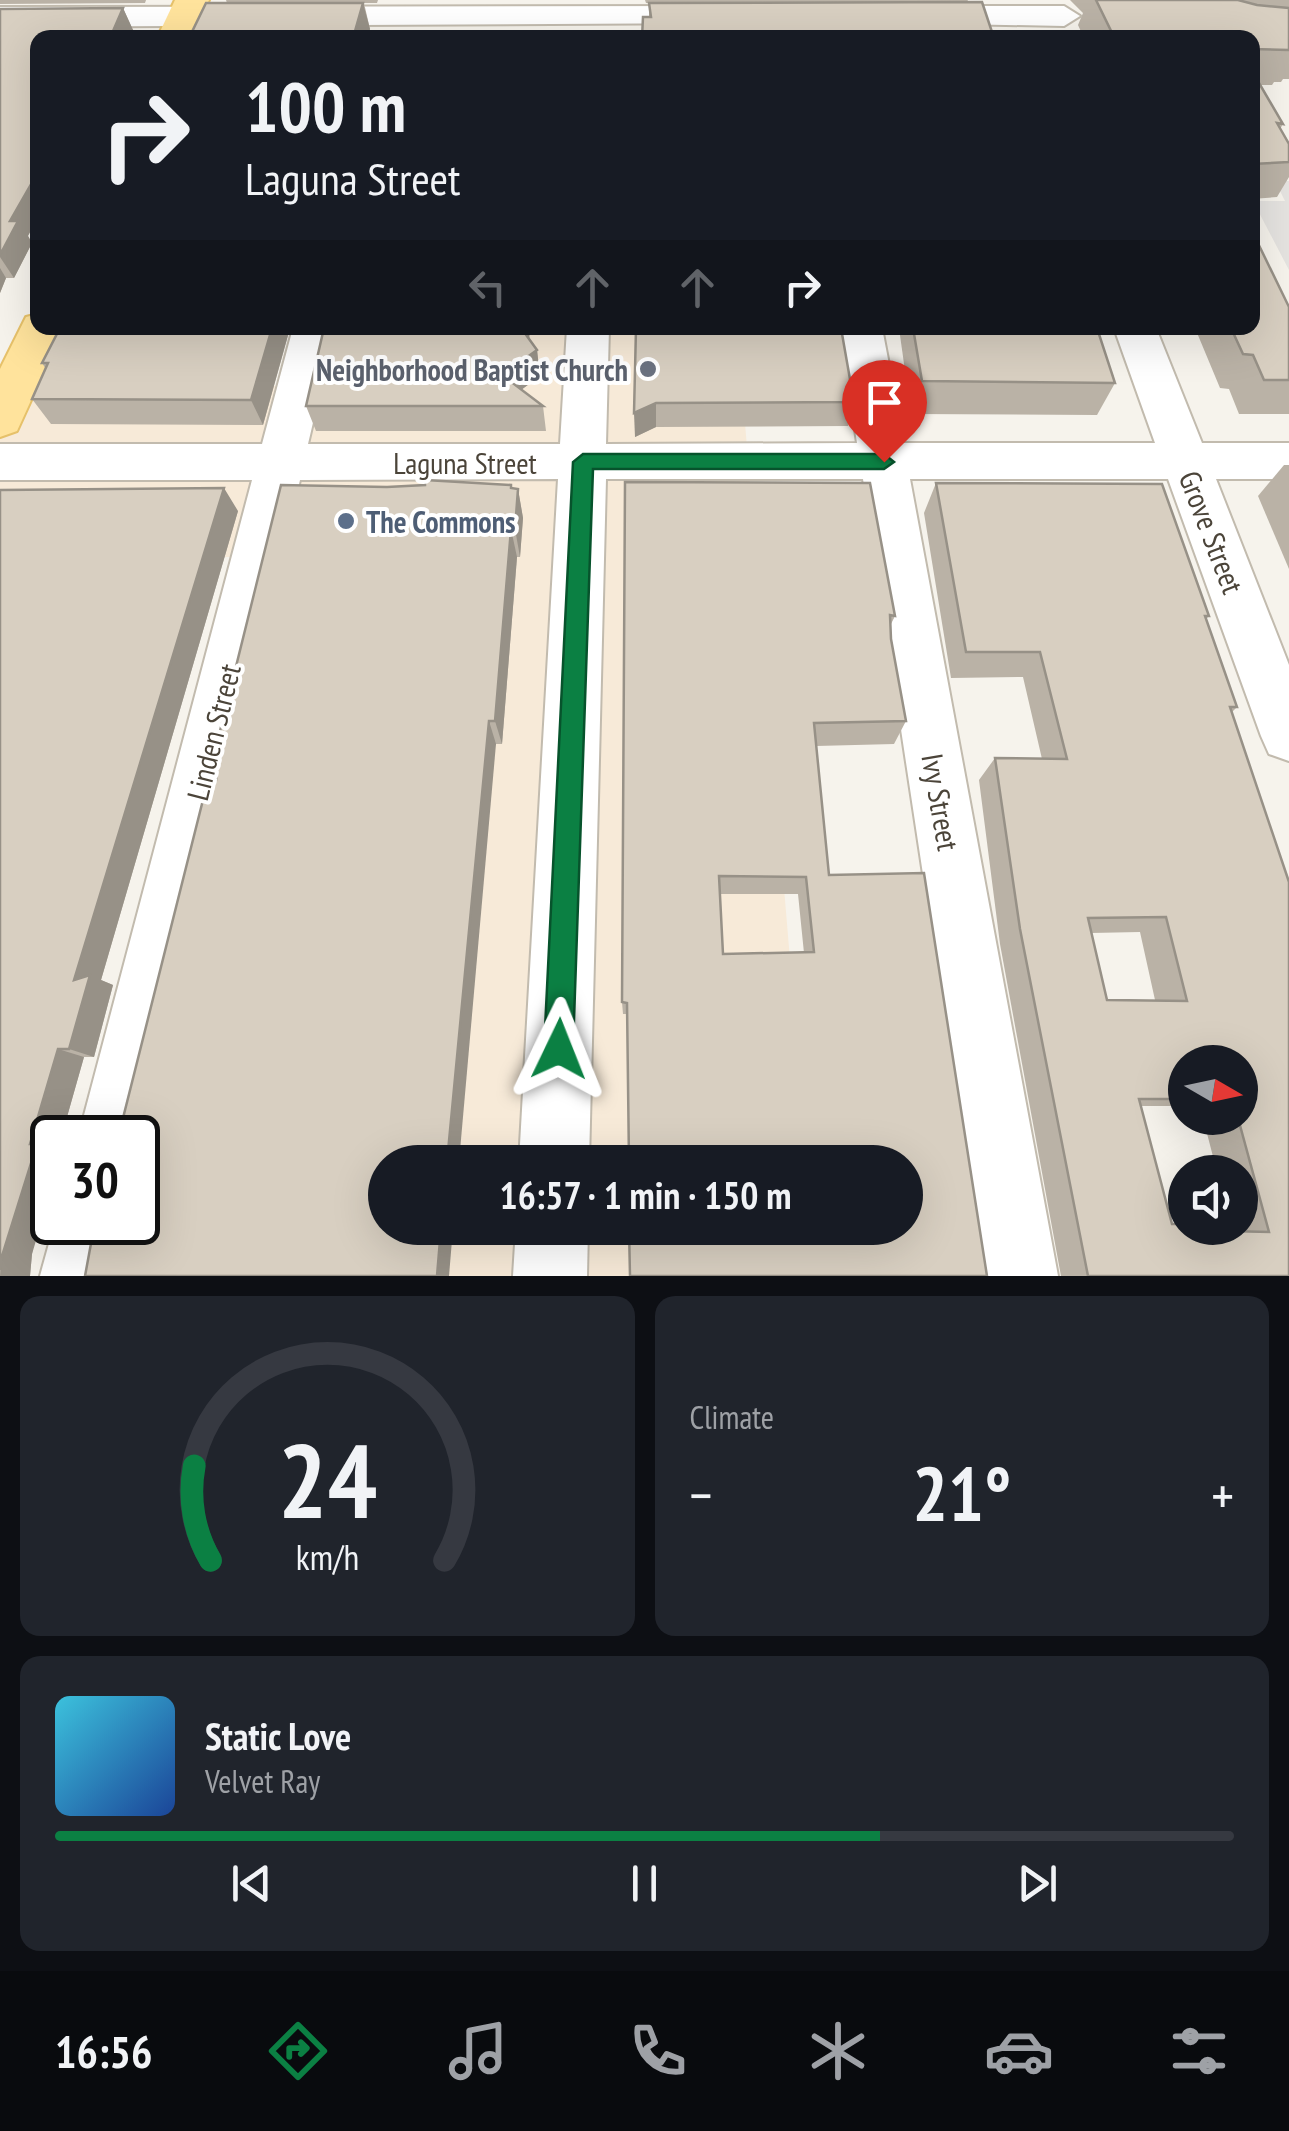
<!DOCTYPE html>
<meta charset="utf-8">
<style>
body{margin:0;font-family:"PT Sans Narrow",sans-serif;background:#20242c;color:#f1f3f6;height:100vh;display:flex;flex-direction:column;font-size:38px;white-space:nowrap}
*{box-sizing:border-box;margin:0}
p{font-size:32px;color:#9ea1a6}
.icon{flex:none;width:55px;height:55px;fill:none;stroke:currentColor;stroke-width:2;stroke-linecap:round;stroke-linejoin:round}
.map{position:relative;height:1276px;overflow:hidden}
.drawer{display:flex;flex-direction:column;gap:20px;padding:20px;background:#0d0f14;flex:1}
.drawer>*{flex:none}
.hud{position:absolute;left:30px;top:30px;width:1230px;height:305px;border-radius:20px;box-shadow:0 10px 40px #0002;background:#171b24;color:#f1f3f6;overflow:hidden}
.needle{width:65px;rotate:99deg}
.controls{position:absolute;left:1168px;top:1045px;display:grid;gap:20px}
.controls a{display:grid;place-items:center;width:90px;height:90px;border-radius:50%;background:#171b24;box-shadow:0 10px 40px #0002;font-size:50px}
.speed{position:absolute;left:30px;top:1115px;display:flex;gap:20px;font-size:50px;font-weight:700;text-align:center}
.speed>*{display:grid;place-content:center;width:130px;height:130px;border-radius:50%;background:#171b24;box-shadow:0 10px 40px #0002;line-height:1}
.speed .limit{border:5px solid #111;border-radius:15px;background:#fff;color:#111}
.pin{position:absolute;display:grid;place-items:center;width:85px;height:85px;color:#fff;margin:-102px -42px;border-radius:50% 50% 50% 0;rotate:-45deg;box-shadow:0 0 10px #0007}
.pin .icon{rotate:45deg}
.me{position:absolute;width:110px;margin:-55px;rotate:2deg;stroke-linejoin:round;filter:drop-shadow(0 0 8px #0008)}
.turn{display:flex;align-items:center;gap:35px;height:210px;padding:0 50px;font-size:45px}
.turn .icon{width:130px;height:130px;stroke-width:2.5}
.turn b{display:block;font-size:70px;line-height:85px}
.lanes{display:flex;align-items:center;height:95px;padding:0 50px;background:#0003;justify-content:center;gap:50px;direction:ltr}
.lanes .off{opacity:.35}
.big{font-size:75px;font-weight:700;line-height:1.1}
.drawer .card{flex:1;display:flex;flex-direction:column;justify-content:center;gap:15px;min-width:0;padding:0 35px;border-radius:20px;background:#20242c}
.drawer .dial{align-items:center;gap:0}
.dial svg{height:260px;overflow:visible;fill:none;stroke:#363941;stroke-width:7;stroke-linecap:round;text-anchor:middle}
.dial text{fill:#f1f3f6;stroke:none}
.song{display:flex;align-items:center;gap:30px}
.cover{width:120px;height:120px;border-radius:15px;background:linear-gradient(135deg,hsl(190 70% 55%),hsl(220 70% 35%))}
.played{height:10px;border-radius:5px;background:linear-gradient(90deg,#0b8043 70%,#363941 70%)}
.keys{display:flex;justify-content:space-around;direction:ltr}
.heat{display:flex;justify-content:space-between;align-items:center;font-size:55px;direction:ltr}
.drawer .tiles{flex:1;display:grid;gap:20px;grid-template-columns:1fr 1fr}
.card:last-child{grid-column:span 2}
.trip{position:absolute;left:368px;top:1145px;width:555px;height:100px;border-radius:50px;background:#171b24;box-shadow:0 10px 40px #0002;font-weight:700;line-height:100px;text-align:center}
.tabs{display:flex;height:160px;justify-content:space-around;align-items:center;background:#090b0e;color:#9ea1a6}
.tabs .icon{width:70px;height:70px}
.tabs .on{color:#0b8043}
.tabs b{font-size:45px;color:#f1f3f6}
.map>svg:first-child{display:block}
.commercial{fill:#f7ead8}
.parking{fill:#e5e3e0}
.lines{fill:none;stroke-linecap:round;stroke-linejoin:round}
.minor-casing{stroke:#c2bbae;stroke-width:4}
.major-casing{stroke:#e6c16a;stroke-width:4}
.minor{fill:#fff;fill-rule:evenodd}
.major{fill:#ffe39c;fill-rule:evenodd}
.wall{fill:#bab2a6;fill-rule:evenodd}
.shaded-wall{fill:#979187}
.building{fill:#d8cfc1;stroke:#979187;stroke-width:2.5;fill-rule:evenodd}
.route{fill:#0b8043;stroke:#07532c;stroke-width:2.5}
.worship-dot{fill:#6b7280;stroke:#fff;stroke-width:4}
.service-dot{fill:#5c6f8a;stroke:#fff;stroke-width:4}
.labels{text-anchor:middle;dominant-baseline:central;stroke-width:8;stroke-linejoin:round;paint-order:stroke}
.worship-label{font-size:30px;font-weight:bold;fill:#5b616d;stroke:#fff;text-anchor:end}
.street-label{font-size:30px;fill:#4b4439;stroke:#fff}
.service-label{font-size:30px;font-weight:bold;fill:#4e5e75;stroke:#fff;text-anchor:start}
</style>
<div class="map">
<svg width="1289" height="1276" viewBox="0 0 1289 1276">
<rect width="100%" height="100%" fill="#f6f3ec"/>
<polygon class="commercial" points="426,328 737,328 807,1162 385,1162 385,1228 812,1228 816,1276 247,1276 371,552 0,565 0,383 416,387"/>
<polygon class="parking" points="1275,181 1289,181 1289,270 1253,201 1285,201"/>
<g class="lines">
<defs>
<g id="minor">
<polygon points="718,6 729,9 734,16 729,23 0,27 0,7"/>
<polygon points="916,6 1064,6 1080,16 1064,26 905,23 900,16 905,9"/>
<polygon points="293,328 335,328 308,444 560,444 567,328 609,328 606,444 857,443 840,328 882,328 904,443 1155,443 1114,328 1156,328 1202,443 1289,443 1289,479 1216,479 1289,665 1289,761 1269,754 1261,736 1168,479 910,479 1058,1276 984,1276 863,479 606,479 589,1162 519,1162 558,479 300,480 146,1138 138,1159 138,1138 78,1138 252,480 0,480 0,444 262,444"/>
<polygon points="55,1222 127,1222 114,1276 40,1276"/>
<polygon points="516,1228 588,1228 587,1276 513,1276"/>
</g>
<g id="major">
<polygon points="175,0 209,0 192,38 157,38"/>
<polygon points="38,314 38,328 64,328 17,431 0,437 0,369 26,317"/>
</g>
</defs>
<use href="#minor" class="minor-casing"/>
<use href="#major" class="major-casing"/>
<use href="#minor" class="minor"/>
<use href="#major" class="major"/>
</g>
<g class="wall">
<polygon points="0,0 146,0 145,3 0,4"/>
<polygon points="226,0 378,0 377,3 364,3 370,29 367,38 189,38 227,3"/>
<polygon points="645,0 968,0 967,2 649,17 649,3 669,3 646,3"/>
<polygon points="1070,0 1289,0 1289,79 1283,79 1281,82 1274,82 1272,85 1261,85 1283,124 1280,129 1289,144 1289,177 1277,197 1252,199 1252,38 1084,38 1078,25 1083,13"/>
<polygon points="123,8 133,30 130,38 38,38 28,236 32,243 14,278 6,278 0,293 0,9"/>
<polygon points="1289,307 1289,414 1239,414 1229,389 1220,388 1195,328 1252,328"/>
<polygon points="60,328 290,328 263,425 51,424 32,399 46,369 42,363"/>
<polygon points="636,328 854,402 848,426 656,427 635,437"/>
<polygon points="899,328 1097,328 1115,383 1097,415 911,414"/>
<polygon points="529,340 537,350 540,376 521,390 543,406 546,431 316,431 306,406"/>
<polygon points="1284,465 1289,465 1289,569 1258,496"/>
<path d="M625 482 895 616 890 626 891 639 906 721 894 744 816 746 829 875 987 1276 627 1014H623L622 1002ZM720 894H798L804 953 723 954Z"/>
<path d="M936 483 1209 616 1206 619 1237 707 1232 712 1289 1276H1061L1000 944 979 780 995 758 1042 759 1023 677 951 678 924 513ZM1140 932 1155 1000H1107L1091 933ZM1185 1062H1240V1118H1203L1217 1172H1240V1228H1231L1232 1231 1183 1230 1172 1224 1141 1106H1185Z"/>
<polygon points="511,485 512,488 518,489 523,518 520,557 517,557 502,744 496,744 120,1134 216,780 387,487"/>
<polygon points="0,490 238,511 101,980 113,985 94,1057 84,1057 61,1138 52,1138 32,1254 30,1276 0,1276"/>
</g>
<g class="shaded-wall">
<polygon points="363,3 370,29 367,38 353,38"/>
<polygon points="123,8 133,30 130,38 110,38"/>
<polygon points="38,172 38,218 28,236 32,243 14,278 0,257 0,255 10,221"/>
<polygon points="0,268 6,278 0,293"/>
<polygon points="272,328 290,328 263,425 251,400"/>
<polygon points="525,328 530,328 528,356 537,350 540,376 506,401 502,375 524,332"/>
<polygon points="656,403 656,427 635,437 634,413"/>
<polygon points="511,485 516,514 518,489 523,518 520,557 515,529"/>
<polygon points="224,488 238,511 101,980 113,985 94,1057 69,1049 74,980"/>
<polygon points="511,529 517,557 502,744 495,721"/>
<polygon points="489,721 496,744 459,1162 447,1162"/>
<polygon points="58,1049 84,1057 61,1138 52,1138 52,1187 32,1254 30,1276 0,1276 2,1256 30,1144"/>
<polygon points="441,1228 453,1228 449,1276 437,1276"/>
</g>
<g class="building">
<polygon points="1096,0 1238,0 1257,5 1289,8 1289,50 1252,49 1252,38 1101,38 1114,37"/>
<polygon points="982,2 994,38 642,38 643,17 651,17 649,3"/>
<polygon points="206,3 363,3 353,38 189,38"/>
<polygon points="123,8 110,38 38,38 38,172 10,221 18,221 0,255 0,9"/>
<polygon points="1252,71 1283,124 1277,123 1289,144 1289,162 1252,164"/>
<polygon points="1252,231 1289,307 1289,380 1264,380 1253,355 1243,354 1231,328 1252,328"/>
<polygon points="60,328 272,328 251,400 32,399 48,363 42,363"/>
<polygon points="324,328 525,328 524,332 537,350 502,375 543,406 306,406"/>
<polygon points="636,328 841,328 854,402 656,403 634,413"/>
<polygon points="913,328 1097,328 1115,383 922,381"/>
<polygon points="425,480 511,485 511,488 518,489 515,529 511,529 495,721 489,721 447,1162 385,1162 385,1228 441,1228 437,1276 85,1276 95,1222 138,1222 138,1138 118,1138 208,780 216,780 220,731 281,485 387,487 425,485"/>
<path d="M625 482 870 483 895 616 890 615 891 639 906 721 814 723 829 875 924 873 987 1276H630L629 1228H905V1162H629L627 1003 622 1002ZM719 876 806 877 814 952 723 954Z"/>
<path d="M936 483 1162 484 1209 616H1205L1237 707H1230L1289 882V1276H1088L1020 929 995 758 1067 759 1040 652H966ZM1166 917 1187 1001 1107 1000 1088 918ZM1185 1062H1240V1118H1238L1269 1232 1183 1230 1182 1224H1172L1139 1099H1185Z"/>
<polygon points="224,488 74,980 90,975 69,1049 58,1049 30,1144 37,1144 2,1256 0,1270 0,490"/>
</g>
<polygon class="route" points="583,454 884,454 894,462 884,469 593,469 573,1049 569,1059 559,1064 549,1059 544,1049 573,462"/>
<circle class="worship-dot" cx="648" cy="369" r="10"/>
<circle class="service-dot" cx="346" cy="521" r="10"/>
<g class="labels">
<g class="worship-label">
<text x="628" y="369">Neighborhood Baptist Church</text>
</g>
<g class="street-label">
<text x="465" y="462">Laguna Street</text>
<text transform="translate(1212 532) rotate(69)">Grove Street</text>
<text transform="translate(213 732) rotate(-76)">Linden Street</text>
<text transform="translate(941 802) rotate(80)">Ivy Street</text>
</g>
<g class="service-label">
<text x="366" y="521">The Commons</text>
</g>
</g>
</svg>
<div class="controls">
<a><svg class="needle" viewBox="-14 -14 28 28"><path d="M0-13l5 13h-10z" fill="#e53935"/><path d="M0 13l5-13h-10z" fill="#9ea1a6"/></svg></a>
<a><svg class="icon" aria-label="sound" viewBox="0 0 24 24"><path d="M4 9h4l5-4v14l-5-4H4zM17 9q2 3 0 6"/></svg></a>
</div>
<div class="speed"><div class="limit">30</div></div>
<div class="pin" style="left:884px;top:462px;background:#d93025"><svg class="icon" aria-label="arrive" viewBox="0 0 24 24"><path d="M6 21V4h12l-3 4 3 4H6"/></svg></div>
<svg class="me" style="left:559px;top:1049px" viewBox="-20 -20 40 40"><path d="M0-17L14 15 0 8-14 15z" fill="#0b8043" stroke="#fff" stroke-width="4"/></svg>
<div class="trip">16:57 · 1 min · 150 m</div>
<div class="hud">
<div class="turn"><svg class="icon" aria-label="right" viewBox="0 0 24 24"><path d="M7 20v-9h11M14 6l5 5-5 5"/></svg><div><b>100 m</b>Laguna Street</div></div>
<div class="lanes"><svg class="icon off" aria-label="left" viewBox="0 0 24 24"><path d="M17 20v-9H6M10 6l-5 5 5 5"/></svg><svg class="icon off" aria-label="ahead" viewBox="0 0 24 24"><path d="M12 20V5M6 11l6-6 6 6"/></svg><svg class="icon off" aria-label="ahead" viewBox="0 0 24 24"><path d="M12 20V5M6 11l6-6 6 6"/></svg><svg class="icon" aria-label="right" viewBox="0 0 24 24"><path d="M7 20v-9h11M14 6l5 5-5 5"/></svg></div>
</div>
</div>
<section class="drawer">
<div class="tiles">
<div class="card dial"><svg viewBox="0 0 100 80">
<path d="M14 69A42 42 0 1 1 86 69"/>
<path d="M14 69A42 42 0 0 1 9 40" stroke="#0b8043"/>
<text x="50" y="56" font-size="32" font-weight="700">24</text>
<text x="50" y="72" font-size="11">km/h</text>
</svg></div>
<div class="card"><p>Climate</p>
<div class="heat"><a>−</a><b class="big">21°</b><a>+</a></div>
</div>
<div class="card">
<div class="song"><i class="cover"></i><div><b>Static Love</b><p>Velvet Ray</p></div></div>
<div class="played"></div>
<div class="keys"><svg class="icon" aria-label="previous" viewBox="0 0 24 24"><path d="M18 5L8 12l10 7zM5 5v14"/></svg><svg class="icon" aria-label="pause" viewBox="0 0 24 24"><path d="M8 5v14M16 5v14"/></svg><svg class="icon" aria-label="next" viewBox="0 0 24 24"><path d="M6 5l10 7-10 7zM19 5v14"/></svg></div>
</div>
</div>
</section>
<nav class="tabs">
<b>16:56</b>
<svg class="icon on" aria-label="directions" viewBox="0 0 24 24"><path d="M12 3l9 9-9 9-9-9zM9 14v-3h6M13 9l2 2-2 2"/></svg>
<svg class="icon" aria-label="music" viewBox="0 0 24 24"><path d="M9 18V5l10-2v13"/><circle cx="6" cy="18" r="3"/><circle cx="16" cy="16" r="3"/></svg>
<svg class="icon" aria-label="phone" viewBox="0 0 24 24"><path d="M5 4h4l2 5-3 2q2 4 5 5l2-3 5 2v4C11 20 4 13 5 4z"/></svg>
<svg class="icon" aria-label="climate" viewBox="0 0 24 24"><path d="M12 3v18M4 7l16 10M4 17L20 7"/></svg>
<svg class="icon" aria-label="car" viewBox="0 0 24 24"><path d="M5 17H2v-5l4-1 3-4h7l3 4 3 1v5h-3M9 17h6M6 11h13"/><circle cx="7" cy="17" r="2"/><circle cx="17" cy="17" r="2"/></svg>
<svg class="icon" aria-label="filters" viewBox="0 0 24 24"><path d="M4 7h16M4 17h16"/><circle cx="9" cy="7" r="2"/><circle cx="15" cy="17" r="2"/></svg>
</nav>
